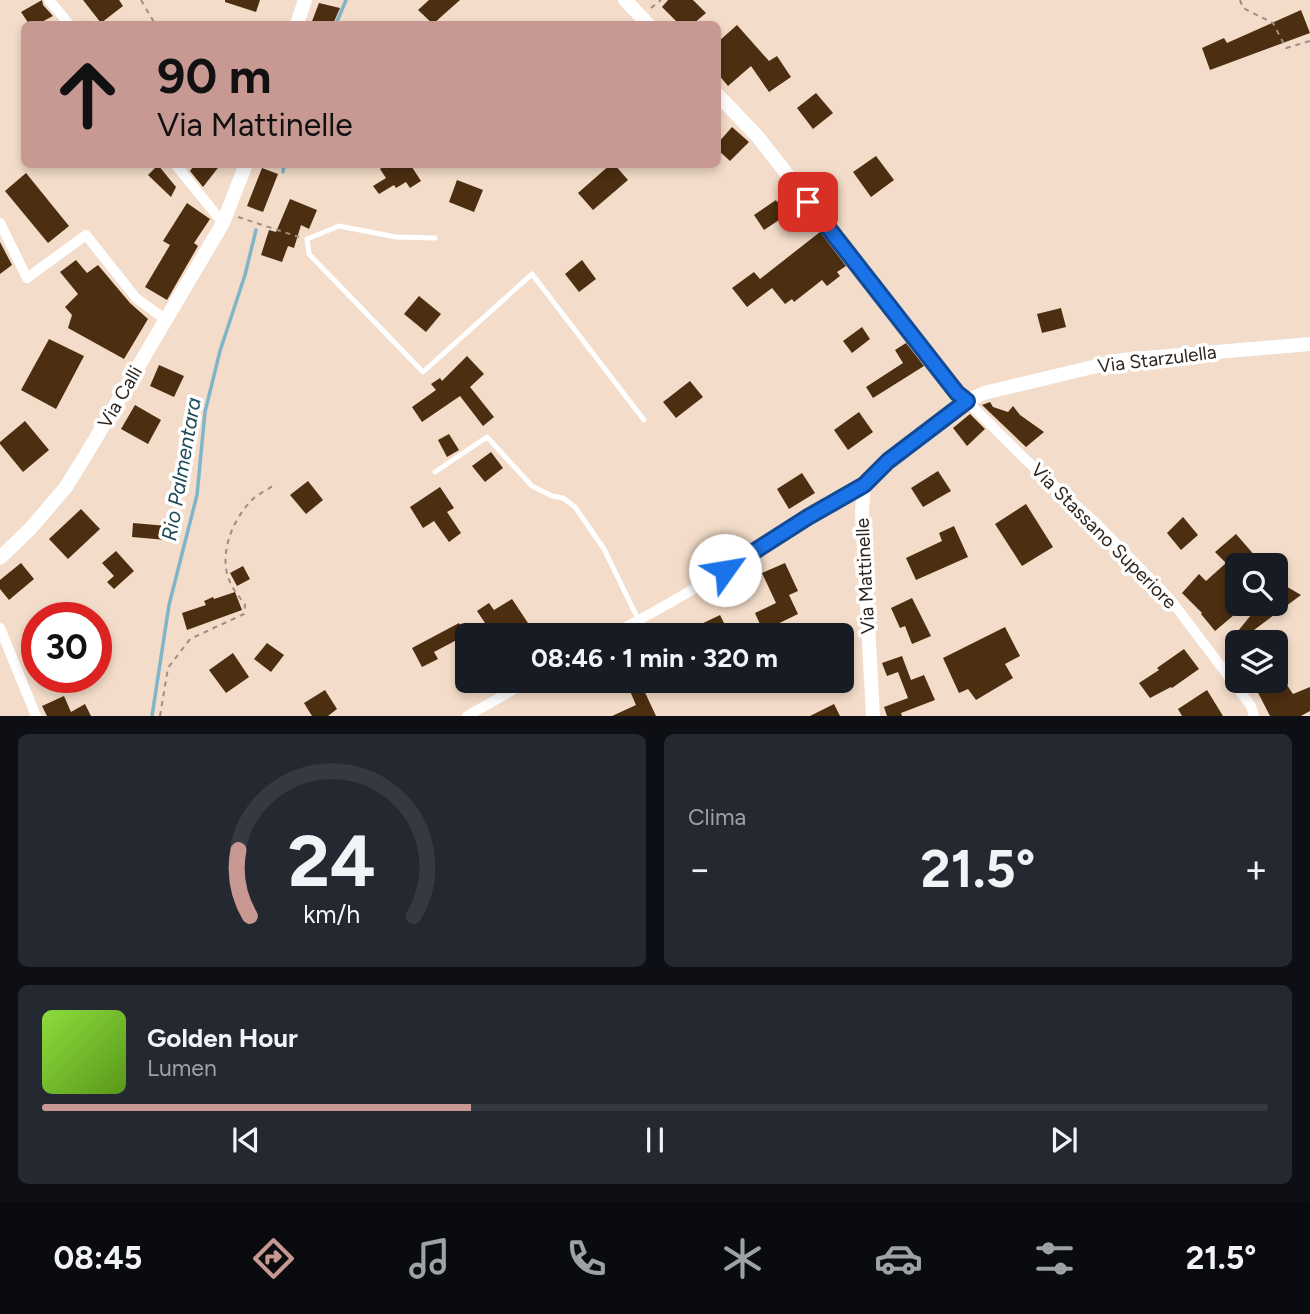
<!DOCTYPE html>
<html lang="it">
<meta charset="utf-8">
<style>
body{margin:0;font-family:Figtree,sans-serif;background:#242831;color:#f1f3f6;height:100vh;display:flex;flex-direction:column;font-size:26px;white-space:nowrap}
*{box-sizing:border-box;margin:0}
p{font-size:23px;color:#9ea1a6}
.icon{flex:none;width:38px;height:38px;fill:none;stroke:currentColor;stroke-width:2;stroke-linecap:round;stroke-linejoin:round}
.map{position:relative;height:716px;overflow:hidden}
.drawer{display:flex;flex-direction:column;gap:18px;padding:18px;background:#0d0f14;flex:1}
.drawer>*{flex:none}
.top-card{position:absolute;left:21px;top:21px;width:700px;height:147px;border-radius:10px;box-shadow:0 4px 10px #0003;background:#c89992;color:#111;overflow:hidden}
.controls{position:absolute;left:1225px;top:553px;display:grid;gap:14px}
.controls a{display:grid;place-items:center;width:63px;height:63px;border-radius:10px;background:#171b24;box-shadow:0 4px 10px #0003;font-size:35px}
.speed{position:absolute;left:21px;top:602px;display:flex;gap:14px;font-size:35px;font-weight:700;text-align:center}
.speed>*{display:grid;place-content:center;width:91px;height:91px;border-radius:50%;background:#171b24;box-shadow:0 4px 10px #0003;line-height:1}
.speed .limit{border:10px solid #d22;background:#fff;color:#111}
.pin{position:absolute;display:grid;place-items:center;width:60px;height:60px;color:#fff;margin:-30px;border-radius:14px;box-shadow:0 4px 10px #0006}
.me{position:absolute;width:77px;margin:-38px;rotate:58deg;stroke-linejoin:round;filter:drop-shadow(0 0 5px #0008)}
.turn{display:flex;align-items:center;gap:24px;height:147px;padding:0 21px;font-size:32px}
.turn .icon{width:91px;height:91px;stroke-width:2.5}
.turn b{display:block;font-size:49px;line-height:60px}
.big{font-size:52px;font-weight:700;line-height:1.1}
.drawer .card{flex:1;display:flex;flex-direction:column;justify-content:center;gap:10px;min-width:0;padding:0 24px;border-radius:10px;background:#242831}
.drawer .dial{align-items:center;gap:0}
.dial svg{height:182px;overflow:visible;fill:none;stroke:#363941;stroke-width:7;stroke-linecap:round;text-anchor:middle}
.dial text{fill:#f1f3f6;stroke:none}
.song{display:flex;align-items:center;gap:21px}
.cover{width:84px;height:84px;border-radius:10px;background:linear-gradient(135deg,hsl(90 70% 55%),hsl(90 70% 35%))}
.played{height:7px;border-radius:4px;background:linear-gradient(90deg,#c89992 35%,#363941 35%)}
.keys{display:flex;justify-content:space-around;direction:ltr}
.heat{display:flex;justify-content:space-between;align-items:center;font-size:38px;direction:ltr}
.drawer .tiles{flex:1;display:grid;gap:18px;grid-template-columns:1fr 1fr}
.card:last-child{grid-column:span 2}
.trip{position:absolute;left:455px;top:623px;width:399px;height:70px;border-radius:10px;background:#171b24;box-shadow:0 4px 10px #0003;font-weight:700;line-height:70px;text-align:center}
.tab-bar{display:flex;height:112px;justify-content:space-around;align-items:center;background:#090b0e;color:#9ea1a6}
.tab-bar .icon{width:49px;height:49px}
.tab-bar .on{color:#c89992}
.tab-bar b{font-size:32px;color:#f1f3f6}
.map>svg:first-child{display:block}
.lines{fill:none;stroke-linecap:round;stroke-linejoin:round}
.stream{stroke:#80b5c9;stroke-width:3.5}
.building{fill:#4c2e10}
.path{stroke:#9f8e80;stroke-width:2;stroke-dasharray:5 5;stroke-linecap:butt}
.lane{stroke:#fff;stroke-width:5}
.street{stroke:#fff;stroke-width:10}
.secondary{stroke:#fff;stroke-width:14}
.route-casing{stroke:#114b97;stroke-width:18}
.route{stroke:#1a73e8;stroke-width:12}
.labels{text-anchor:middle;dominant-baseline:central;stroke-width:7;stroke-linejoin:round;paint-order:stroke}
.street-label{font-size:19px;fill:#2e251e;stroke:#fff}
.water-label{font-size:21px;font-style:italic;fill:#1d4a59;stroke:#fff}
</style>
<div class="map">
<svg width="1310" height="716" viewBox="0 0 1310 716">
<rect width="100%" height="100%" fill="#f3dcc9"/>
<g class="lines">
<g class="stream">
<polyline points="336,24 346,0"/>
<polyline points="283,172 284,164"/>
<polyline points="152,716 169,605 197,495 205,412 220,351 245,275 256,230"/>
</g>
</g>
<g class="building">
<polygon points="42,0 43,5 53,16 38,24 29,24 21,12"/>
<polygon points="83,0 119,0 123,6 101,23"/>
<polygon points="225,0 260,0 256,12 225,2"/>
<polygon points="429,0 460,0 433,24 418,10"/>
<polygon points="668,0 693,0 706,13 693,24 679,24 662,7"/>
<polygon points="319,3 340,8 333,24 311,24"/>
<polygon points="1301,10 1310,33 1210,70 1202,48 1224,38 1227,43"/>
<polygon points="737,25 769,61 777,56 791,77 769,92 751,66 728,86 718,74 718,42"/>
<polygon points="816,93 833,113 813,129 797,108"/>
<polygon points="732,127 749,142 730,161 718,150 718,143"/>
<polygon points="876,156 894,180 871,197 853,172"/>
<polygon points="195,164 221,164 203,187 190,171"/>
<polygon points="387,164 410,164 421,181 410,188 406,182 396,188 394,185 379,194 373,186 386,178 380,169"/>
<polygon points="611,164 614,164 628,180 593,210 578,193"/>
<polygon points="158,165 176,187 171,197 148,175"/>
<polygon points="262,168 278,174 263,212 247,206"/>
<polygon points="26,173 69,226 48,243 5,191"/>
<polygon points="457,180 483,190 474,212 449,202"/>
<polygon points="788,191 807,215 802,219 794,210 764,230 754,215 776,200 777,202"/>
<polygon points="290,199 317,210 309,229 301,225 294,248 288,246 282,262 261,255 269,230 276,232"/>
<polygon points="187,203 210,219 194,243 198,246 167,300 145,287 170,245 163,241"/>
<polygon points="820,232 846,266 837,272 840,276 827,286 822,280 794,302 792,299 785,304 772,288 747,307 732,288 754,272 760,279"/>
<polygon points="0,242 12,265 0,274"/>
<polygon points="76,260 87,273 98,265 130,303 148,319 124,359 68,328 72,315 65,307 78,294 60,272"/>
<polygon points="582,260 596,279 579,292 565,274"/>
<polygon points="419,296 441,314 426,332 404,314"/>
<polygon points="1061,308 1066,327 1042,333 1037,314"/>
<polygon points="862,327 870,339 852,353 843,341"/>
<polygon points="49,339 84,356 56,409 21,390"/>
<polygon points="906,343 924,366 873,398 866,387 903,363 895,350"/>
<polygon points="467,356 484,374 470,387 494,417 483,426 460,396 422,422 412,407 436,390 431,384 440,378 442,381"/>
<polygon points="159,365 184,376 174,397 150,386"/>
<polygon points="690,381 703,397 676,418 663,402"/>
<polygon points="990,402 993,407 1008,412 1013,406 1020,415 1044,432 1026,447 982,405"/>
<polygon points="135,405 161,420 148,444 121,429"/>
<polygon points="859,412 873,432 848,450 834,430"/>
<polygon points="970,414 985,429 967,446 953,428"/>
<polygon points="25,421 49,450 23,472 0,444 0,442"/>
<polygon points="449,434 459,450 447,457 438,440"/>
<polygon points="491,452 503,468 485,482 472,466"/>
<polygon points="938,471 951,491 923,507 911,488"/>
<polygon points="802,473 815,493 789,509 777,489"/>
<polygon points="308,481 323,500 306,514 290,495"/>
<polygon points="440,487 454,508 447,512 461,533 449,542 434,521 423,528 410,507"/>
<polygon points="1026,504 1053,547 1022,566 995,524"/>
<polygon points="81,509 100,529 68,559 49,539"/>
<polygon points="1183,517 1198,535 1181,550 1167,533"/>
<polygon points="133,523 179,527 178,541 132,537"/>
<polygon points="954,526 968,557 916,580 906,558 942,541 939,533"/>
<polygon points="1236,534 1263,565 1237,565 1237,604 1247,604 1215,631 1201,614 1202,613 1182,593 1199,574 1206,581 1226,563 1215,552"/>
<polygon points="116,551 134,571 114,589 107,582 114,576 102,563"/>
<polygon points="21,563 34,579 9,600 0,589 0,580"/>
<polygon points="785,563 798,591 789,595 798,614 763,631 755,613 776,603 762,573"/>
<polygon points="243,566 250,579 237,586 230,573"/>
<polygon points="1284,585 1301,595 1254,630 1267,642 1229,642 1260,604 1276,604 1276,593"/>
<polygon points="235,592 242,610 187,630 182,613 206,605 204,601 213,597 214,599"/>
<polygon points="912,598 931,636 912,644 905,626 900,628 891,608"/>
<polygon points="512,599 536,635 493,635 477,611 489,603 494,610"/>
<polygon points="720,615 730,635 696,635 693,628"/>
<polygon points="459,623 466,635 434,652 438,659 422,667 412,648"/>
<polygon points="1005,627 1020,656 1005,664 1013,678 976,700 968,689 959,693 943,658"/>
<polygon points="267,643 284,655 271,672 254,659"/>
<polygon points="1184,649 1199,669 1172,688 1171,687 1150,698 1139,683 1159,670 1157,668"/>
<polygon points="233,653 249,677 226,693 209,670"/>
<polygon points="902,656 911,680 924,675 935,700 901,713 902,716 887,716 884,707 908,698 898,672 887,676 882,663"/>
<polygon points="1276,669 1293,694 1310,687 1310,711 1301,716 1270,716 1252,681 1276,681"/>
<polygon points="642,686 656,716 612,716 636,705 630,691"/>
<polygon points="325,690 337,709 328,716 312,716 304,703"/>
<polygon points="1207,690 1223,716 1182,716 1178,709"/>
<polygon points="64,696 71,712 85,704 91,716 47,716 42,706"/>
<polygon points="834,704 840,716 810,716"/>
</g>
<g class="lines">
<g class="path">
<polyline points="141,0 155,24"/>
<polyline points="1240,0 1243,8 1273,23 1286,48 1310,41"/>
<polyline points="651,8 661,0"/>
<polyline points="238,217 299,237"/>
<path d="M160 716 168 668 190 639 244 614 245 605C240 597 233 590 230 582 217 554 234 516 255 497 261 493 268 489 274 485"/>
</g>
<g class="lane">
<polyline points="435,238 396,237 339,226 307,239 309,254 423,372 532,274 644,420"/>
<polyline points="435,472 487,437 532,486 552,496 563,498 575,507 604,549 639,621"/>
</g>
<g class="street">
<polyline points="49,0 69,24"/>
<polyline points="175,164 223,223"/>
<polyline points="0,223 27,278 86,235 136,298 166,320"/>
<polyline points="967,401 1027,461 1096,523 1170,599 1251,706 1254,716"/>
<polyline points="0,628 36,716"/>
<path d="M610 635C698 591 779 534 864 485"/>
<polyline points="467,716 529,681"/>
</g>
<g class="secondary">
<polyline points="625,0 648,24"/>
<polyline points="297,24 305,0"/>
<polyline points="718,95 758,137 957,393 967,401"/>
<polyline points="0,558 31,528 66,487 90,448 223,223 246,164"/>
<polyline points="873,716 862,512 864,485 888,461 967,401 984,393 1122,360 1310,344"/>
</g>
</g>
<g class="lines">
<defs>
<polyline id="route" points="725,570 808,517 864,485 888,461 967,401 957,393 808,202"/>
</defs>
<use href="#route" class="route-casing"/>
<use href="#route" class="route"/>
</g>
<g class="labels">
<g class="street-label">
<text transform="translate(1157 359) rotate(-7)">Via Starzulella</text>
<text transform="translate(120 397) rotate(-60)">Via Calli</text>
<text transform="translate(1104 536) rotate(45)">Via Stassano Superiore</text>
<text transform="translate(865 576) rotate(-93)">Via Mattinelle</text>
</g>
<g class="water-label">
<text transform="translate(181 469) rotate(-80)">Rio Palmentara</text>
</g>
</g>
</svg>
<div class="controls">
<a><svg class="icon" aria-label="search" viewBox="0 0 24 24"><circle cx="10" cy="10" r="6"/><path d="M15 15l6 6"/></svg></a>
<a><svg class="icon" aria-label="layers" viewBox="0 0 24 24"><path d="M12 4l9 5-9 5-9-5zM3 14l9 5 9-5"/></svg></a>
</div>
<div class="speed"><div class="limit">30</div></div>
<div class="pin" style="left:808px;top:202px;background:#d93025"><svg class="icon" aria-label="arrive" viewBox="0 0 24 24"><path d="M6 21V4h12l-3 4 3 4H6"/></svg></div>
<svg class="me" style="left:725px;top:570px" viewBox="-20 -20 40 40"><circle r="19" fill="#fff"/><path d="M0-13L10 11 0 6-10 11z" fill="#1a73e8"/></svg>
<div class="trip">08:46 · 1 min · 320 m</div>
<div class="top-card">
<div class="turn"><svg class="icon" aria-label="ahead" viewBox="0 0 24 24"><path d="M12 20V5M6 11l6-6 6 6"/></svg><div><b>90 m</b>Via Mattinelle</div></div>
</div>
</div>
<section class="drawer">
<div class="tiles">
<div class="card dial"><svg viewBox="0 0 100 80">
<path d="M14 69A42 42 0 1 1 86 69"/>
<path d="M14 69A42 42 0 0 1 9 40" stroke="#c89992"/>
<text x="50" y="56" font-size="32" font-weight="700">24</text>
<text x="50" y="72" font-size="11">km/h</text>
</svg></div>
<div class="card"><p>Clima</p>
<div class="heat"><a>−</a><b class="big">21.5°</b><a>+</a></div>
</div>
<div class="card">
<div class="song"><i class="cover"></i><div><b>Golden Hour</b><p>Lumen</p></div></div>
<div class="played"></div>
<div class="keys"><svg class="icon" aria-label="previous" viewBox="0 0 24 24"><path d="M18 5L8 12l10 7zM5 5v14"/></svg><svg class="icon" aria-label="pause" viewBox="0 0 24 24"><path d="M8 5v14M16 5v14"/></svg><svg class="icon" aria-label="next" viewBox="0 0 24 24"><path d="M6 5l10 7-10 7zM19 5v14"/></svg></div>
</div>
</div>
</section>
<nav class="tab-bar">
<b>08:45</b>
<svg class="icon on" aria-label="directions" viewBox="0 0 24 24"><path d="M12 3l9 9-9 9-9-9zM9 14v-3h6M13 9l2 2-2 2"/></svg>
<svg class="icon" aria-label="music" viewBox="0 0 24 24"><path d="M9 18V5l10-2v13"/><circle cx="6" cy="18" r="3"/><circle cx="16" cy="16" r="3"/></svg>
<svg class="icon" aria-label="phone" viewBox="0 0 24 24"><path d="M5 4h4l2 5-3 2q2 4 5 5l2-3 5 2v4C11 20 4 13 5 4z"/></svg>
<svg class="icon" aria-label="climate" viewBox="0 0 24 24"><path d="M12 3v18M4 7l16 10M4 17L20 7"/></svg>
<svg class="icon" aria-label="car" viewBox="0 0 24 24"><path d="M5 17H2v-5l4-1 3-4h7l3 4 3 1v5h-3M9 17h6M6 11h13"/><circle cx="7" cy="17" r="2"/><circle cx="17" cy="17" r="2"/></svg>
<svg class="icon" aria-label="filters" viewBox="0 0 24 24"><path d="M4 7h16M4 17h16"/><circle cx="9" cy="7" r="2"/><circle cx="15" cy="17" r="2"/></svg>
<b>21.5°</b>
</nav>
